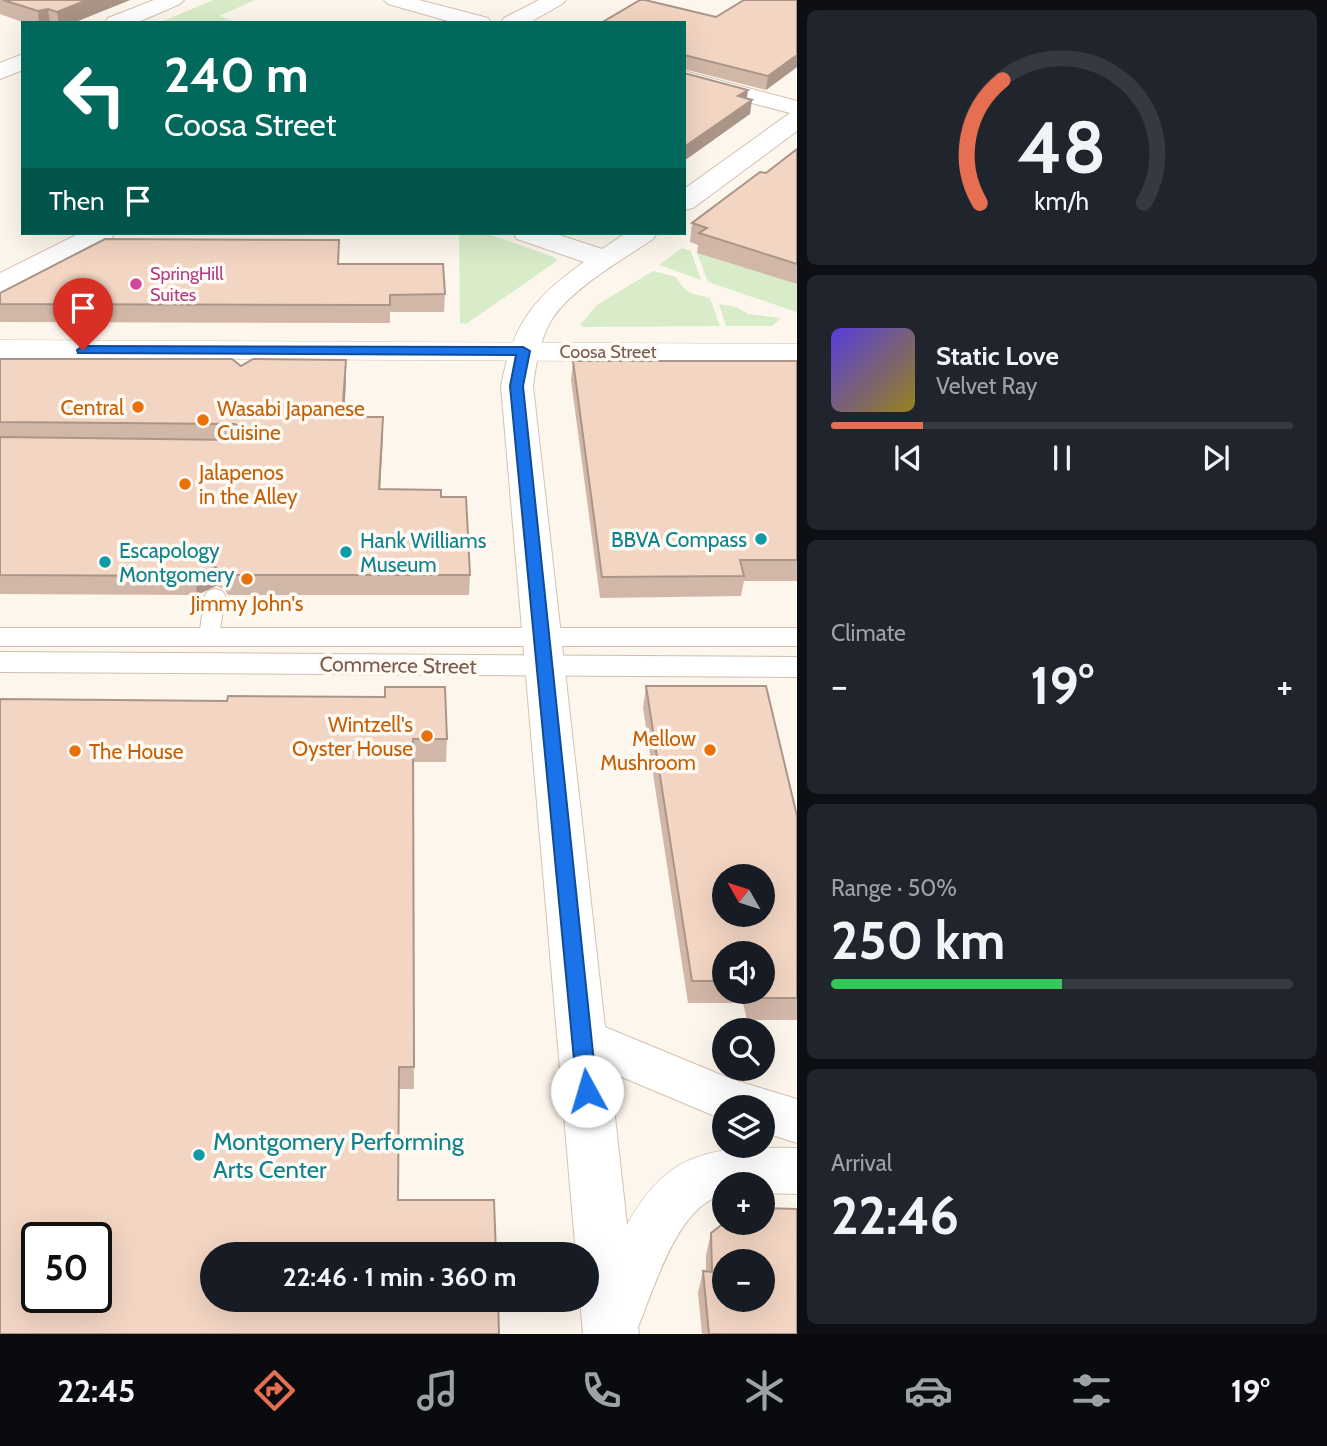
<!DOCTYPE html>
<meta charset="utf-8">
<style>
body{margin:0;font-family:Cabin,sans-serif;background:#20242c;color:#f1f3f6;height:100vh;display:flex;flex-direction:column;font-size:26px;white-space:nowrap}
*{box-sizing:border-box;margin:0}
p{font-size:23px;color:#9ea1a6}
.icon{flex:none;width:38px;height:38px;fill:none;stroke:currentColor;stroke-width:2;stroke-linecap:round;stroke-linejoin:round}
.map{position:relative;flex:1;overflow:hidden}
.details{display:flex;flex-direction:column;gap:10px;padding:10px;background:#0d0f14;width:530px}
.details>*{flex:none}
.guide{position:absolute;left:21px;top:21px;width:665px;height:214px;border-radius:0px;box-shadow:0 7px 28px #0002;background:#00695c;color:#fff;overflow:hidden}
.needle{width:46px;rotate:309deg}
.buttons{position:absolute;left:712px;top:864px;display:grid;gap:14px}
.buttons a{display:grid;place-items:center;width:63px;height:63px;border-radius:50%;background:#171b24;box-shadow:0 7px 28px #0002;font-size:35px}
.speed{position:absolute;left:21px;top:1222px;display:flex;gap:14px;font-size:35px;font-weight:700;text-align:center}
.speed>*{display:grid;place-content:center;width:91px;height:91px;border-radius:50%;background:#171b24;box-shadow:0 7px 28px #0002;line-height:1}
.speed .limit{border:4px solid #111;border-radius:10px;background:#fff;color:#111}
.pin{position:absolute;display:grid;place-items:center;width:60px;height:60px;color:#fff;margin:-72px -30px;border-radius:50% 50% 50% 0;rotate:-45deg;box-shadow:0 0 7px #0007}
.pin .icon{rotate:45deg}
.me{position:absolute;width:77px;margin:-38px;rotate:354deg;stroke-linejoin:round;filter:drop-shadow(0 0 5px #0008)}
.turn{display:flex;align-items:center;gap:24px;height:147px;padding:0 28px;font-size:32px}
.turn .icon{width:91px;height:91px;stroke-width:2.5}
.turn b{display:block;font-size:49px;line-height:60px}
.then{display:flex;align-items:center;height:66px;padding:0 28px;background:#0003;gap:14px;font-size:26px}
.big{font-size:52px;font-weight:700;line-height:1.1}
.details .card{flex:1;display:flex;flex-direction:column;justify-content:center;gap:10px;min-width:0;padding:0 24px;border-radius:10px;background:#20242c}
.details .dial{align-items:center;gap:0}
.dial svg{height:182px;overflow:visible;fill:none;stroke:#363941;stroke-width:7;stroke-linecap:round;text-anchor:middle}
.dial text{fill:#f1f3f6;stroke:none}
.song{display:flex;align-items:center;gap:21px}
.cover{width:84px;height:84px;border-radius:10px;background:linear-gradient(135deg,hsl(250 70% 55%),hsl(50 70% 35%))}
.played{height:7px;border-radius:4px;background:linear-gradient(90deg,#e76f51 20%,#363941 20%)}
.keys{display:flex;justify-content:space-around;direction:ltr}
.heat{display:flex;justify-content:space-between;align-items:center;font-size:38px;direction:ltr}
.charge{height:10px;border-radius:5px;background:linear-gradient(90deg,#34c759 50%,#363941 0)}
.trip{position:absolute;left:200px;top:1242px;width:399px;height:70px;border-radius:35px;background:#171b24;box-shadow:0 7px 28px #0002;font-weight:700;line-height:70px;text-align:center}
.dock{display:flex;height:112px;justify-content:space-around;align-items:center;background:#090b0e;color:#9ea1a6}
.dock .icon{width:49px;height:49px}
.dock .on{color:#e76f51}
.dock b{font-size:32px;color:#f1f3f6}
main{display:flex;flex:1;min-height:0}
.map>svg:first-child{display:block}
.green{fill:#d8ecc9}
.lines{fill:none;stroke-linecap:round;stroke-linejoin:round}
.pedestrian-casing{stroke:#d1beb0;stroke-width:2}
.minor-casing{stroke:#d1beb0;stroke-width:2}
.tertiary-casing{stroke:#d1beb0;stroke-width:1}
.secondary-casing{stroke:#d6c0b0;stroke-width:2}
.pedestrian{fill:#fff;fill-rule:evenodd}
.minor{fill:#fff;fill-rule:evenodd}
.tertiary{fill:#fff;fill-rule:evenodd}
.secondary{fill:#fff;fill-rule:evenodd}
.wall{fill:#d1b7a8;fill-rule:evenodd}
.shaded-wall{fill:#aa9588}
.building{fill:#f3d5c3;stroke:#aa9588;stroke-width:2;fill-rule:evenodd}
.route{fill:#1a73e8;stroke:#114b97;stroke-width:2}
.hotel-dot{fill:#d1479c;stroke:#fffaf3;stroke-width:2.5}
.food-dot{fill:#e8710a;stroke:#fffaf3;stroke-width:2.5}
.culture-dot{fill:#0f9aa8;stroke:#fffaf3;stroke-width:2.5}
.labels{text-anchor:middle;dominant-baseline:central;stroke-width:7;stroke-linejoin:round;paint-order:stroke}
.far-hotel-label{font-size:18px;fill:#b23c85;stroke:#fffaf3;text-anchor:start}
.far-street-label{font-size:18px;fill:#7a5c4d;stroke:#fffaf3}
.food-label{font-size:21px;fill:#c56008;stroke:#fffaf3;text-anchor:end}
.culture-label{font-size:21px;fill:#0d838f;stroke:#fffaf3;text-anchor:start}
.street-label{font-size:21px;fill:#7a5c4d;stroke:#fffaf3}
.near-culture-label{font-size:24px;fill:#0d838f;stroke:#fffaf3;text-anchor:start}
</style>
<main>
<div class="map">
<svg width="797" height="1334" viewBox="0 0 797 1334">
<rect width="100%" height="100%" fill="#fdf6ec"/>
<g class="green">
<polygon points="213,0 255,0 219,16 240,23 159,23"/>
<polygon points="459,233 485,233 554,257 557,261 466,324 460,323"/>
<polygon points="682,248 691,251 701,280 659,265"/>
<polygon points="697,253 797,284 797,312 708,282"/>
<path d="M653 271 676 277C687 295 689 292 710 298L720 326 584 327 580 325 597 305Z"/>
<polygon points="719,304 736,307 748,314 781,318 772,326 726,326"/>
</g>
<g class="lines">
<defs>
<polygon id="pedestrian" points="215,589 222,591 225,595 219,637 216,642 202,642 199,637 205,595 208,591"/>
<g id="minor">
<rect x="0" y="628" width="797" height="18"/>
<polygon points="0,652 797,657 797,677 0,672"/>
</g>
<polygon id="tertiary" points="0,340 797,344 797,362 0,358"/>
<g id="secondary">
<polygon points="154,0 184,0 180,4 136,23 105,23 108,18"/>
<polygon points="384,0 419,0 488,18 491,23 455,23 388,4"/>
<polygon points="539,0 566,0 562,4 529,23 501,23 504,18"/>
<polygon points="23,54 23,70 0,79 0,63"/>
<polygon points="684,71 797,101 797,131 693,208 684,210 684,189 790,113 684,85"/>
<polygon points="80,233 115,233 111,239 10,290 0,293 0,273"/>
<path d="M513 233H553L602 249 626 233H657L653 239C622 260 572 288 552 319 540 339 536 363 533 386L605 1027 731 1079 797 1099V1143L763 1132V1108H724V1120L610 1072 627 1225C670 1147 716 1147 797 1148V1194L763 1193V1185H724V1195C678 1203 654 1289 638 1327L639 1334H583L580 1300H586V1255H576L501 386C513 324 533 298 584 262L517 239Z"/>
</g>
</defs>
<use href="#pedestrian" class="pedestrian-casing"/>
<use href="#minor" class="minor-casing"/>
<use href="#tertiary" class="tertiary-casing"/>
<use href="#secondary" class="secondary-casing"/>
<use href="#pedestrian" class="pedestrian"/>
<use href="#minor" class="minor"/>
<use href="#tertiary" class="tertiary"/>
<use href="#secondary" class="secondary"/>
</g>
<g class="wall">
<polygon points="0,0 130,0 73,23 25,23 0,14"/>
<polygon points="797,0 797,67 766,90 684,69 684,23"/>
<polygon points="797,149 797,284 697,253 698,245 690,242 692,223 766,173"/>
<polygon points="339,240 339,264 445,294 444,312 390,312 390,323 0,322 0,293"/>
<polygon points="0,359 241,366 346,360 346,379 344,417 383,417 380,489 441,497 470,575 469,595 228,595 224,589 216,586 197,595 0,594"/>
<polygon points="573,361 797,361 797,581 744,581 741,596 600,598 571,380"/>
<path d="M646 686 797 816V1020H747L743 1003H688L643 708ZM724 954 763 992H724Z"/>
<polygon points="0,699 447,739 446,762 413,762 414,1089 399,1089 398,1200"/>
<polygon points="711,1233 797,1334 702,1334 698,1293 703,1271 706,1272 706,1255"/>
</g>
<g class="shaded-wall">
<polygon points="87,0 130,0 73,23 59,23 57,12"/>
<polygon points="48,9 50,23 39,23 38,11"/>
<polygon points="797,55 797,67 766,90 768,76"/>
<polygon points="748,90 746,104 738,96"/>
<polygon points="752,100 750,114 684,161 684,147"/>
<polygon points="346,360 346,379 343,436 342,417"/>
<polygon points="383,417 383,436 379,508 379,489"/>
<polygon points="214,567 216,586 197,595 195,576"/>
</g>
<g class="building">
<polygon points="3,0 87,0 57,12 48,9 38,11"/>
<polygon points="640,0 645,0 716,17 744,0 797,0 797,55 768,76 684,55 684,23 601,23"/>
<polygon points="684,73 748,90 738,96 752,100 684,147"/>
<polygon points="797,149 797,264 699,233 707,228 692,223 760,172 766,173"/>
<polygon points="105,239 339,240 338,264 443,264 445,294 390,295 390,305 0,304 0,293"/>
<polygon points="0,359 232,359 241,366 253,359 346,360 342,417 383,417 379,489 441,490 441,497 466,497 470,575 226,575 222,570 214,567 195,576 0,575 0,437 235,440 246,433 235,424 0,422"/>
<polygon points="573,361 797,361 797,560 740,560 744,576 602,577"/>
<path d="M646 686H766L797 816V998H751L750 992H763V954H724V981H692ZM724 877H763V915H724Z"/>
<path d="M385 687H445L447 739H413L414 1067H399L398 1200H494L496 1255H212V1300H498L499 1334H0V699L227 701 228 696 385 697ZM37 1237H96V1297H37Z"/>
<path d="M763 1208 797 1209V1334H709L703 1271 712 1272 711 1233 724 1223H763ZM724 1262H763V1300H724Z"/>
</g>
<polygon class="route" points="83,346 523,347 530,351 523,386 597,1091 594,1098 587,1100 580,1098 577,1091 510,386 516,355 78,353 77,350"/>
<circle class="hotel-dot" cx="136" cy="284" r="7"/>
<g class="food-dot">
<circle cx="138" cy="407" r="7"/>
<circle cx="203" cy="420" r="7"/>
<circle cx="185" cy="484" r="7"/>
<circle cx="247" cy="579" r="7"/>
<circle cx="427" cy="736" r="7"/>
<circle cx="710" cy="750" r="7"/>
<circle cx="75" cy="751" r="7"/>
</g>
<g class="culture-dot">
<circle cx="761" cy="539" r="7"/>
<circle cx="346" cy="552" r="7"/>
<circle cx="105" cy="562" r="7"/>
<circle cx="199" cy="1155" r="7"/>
</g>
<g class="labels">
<g class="far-hotel-label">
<text x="150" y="274">SpringHill<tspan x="150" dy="21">Suites</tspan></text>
</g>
<g class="far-street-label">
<text x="608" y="352">Coosa Street</text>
</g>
<g class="food-label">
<text x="124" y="407">Central</text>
<text x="217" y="408" text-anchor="start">Wasabi Japanese<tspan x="217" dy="24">Cuisine</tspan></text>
<text x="199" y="472" text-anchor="start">Jalapenos<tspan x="199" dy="24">in the Alley</tspan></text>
<text x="247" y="603" text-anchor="middle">Jimmy John's</text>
<text x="413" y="724">Wintzell's<tspan x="413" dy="24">Oyster House</tspan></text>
<text x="696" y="738">Mellow<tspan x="696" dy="24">Mushroom</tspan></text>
<text x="89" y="751" text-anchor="start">The House</text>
</g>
<g class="culture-label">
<text x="747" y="539" text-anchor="end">BBVA Compass</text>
<text x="360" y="540">Hank Williams<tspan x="360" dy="24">Museum</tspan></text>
<text x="119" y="550">Escapology<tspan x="119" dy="24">Montgomery</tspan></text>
</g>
<g class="street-label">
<text transform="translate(398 665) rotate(1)">Commerce Street</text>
</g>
<g class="near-culture-label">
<text x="213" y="1141">Montgomery Performing<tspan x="213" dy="28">Arts Center</tspan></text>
</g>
</g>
</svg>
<div class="buttons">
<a><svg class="needle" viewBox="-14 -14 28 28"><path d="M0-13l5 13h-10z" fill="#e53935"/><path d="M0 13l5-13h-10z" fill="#9ea1a6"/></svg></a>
<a><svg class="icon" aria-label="sound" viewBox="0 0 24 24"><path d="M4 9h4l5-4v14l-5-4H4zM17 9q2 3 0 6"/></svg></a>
<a><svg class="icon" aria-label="search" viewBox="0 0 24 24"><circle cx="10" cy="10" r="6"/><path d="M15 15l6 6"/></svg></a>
<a><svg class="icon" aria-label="layers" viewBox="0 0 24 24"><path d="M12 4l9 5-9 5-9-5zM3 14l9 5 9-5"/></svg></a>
<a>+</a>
<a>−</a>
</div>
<div class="speed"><div class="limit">50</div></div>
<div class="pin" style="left:83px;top:350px;background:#d93025"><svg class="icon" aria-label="arrive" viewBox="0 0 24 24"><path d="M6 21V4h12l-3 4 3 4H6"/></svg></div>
<svg class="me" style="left:587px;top:1091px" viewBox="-20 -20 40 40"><circle r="19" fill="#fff"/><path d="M0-13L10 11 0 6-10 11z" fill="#1a73e8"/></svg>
<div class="trip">22:46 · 1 min · 360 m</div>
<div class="guide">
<div class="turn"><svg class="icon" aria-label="left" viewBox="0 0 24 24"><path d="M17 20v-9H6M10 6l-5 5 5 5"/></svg><div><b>240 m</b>Coosa Street</div></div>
<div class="then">Then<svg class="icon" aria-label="arrive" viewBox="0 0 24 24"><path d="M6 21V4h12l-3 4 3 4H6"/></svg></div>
</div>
</div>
<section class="details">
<div class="card dial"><svg viewBox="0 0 100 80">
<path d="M14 69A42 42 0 1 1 86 69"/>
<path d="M14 69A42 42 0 0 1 24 15" stroke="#e76f51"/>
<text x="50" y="56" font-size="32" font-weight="700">48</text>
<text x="50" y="72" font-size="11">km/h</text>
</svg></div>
<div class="card">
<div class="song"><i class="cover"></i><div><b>Static Love</b><p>Velvet Ray</p></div></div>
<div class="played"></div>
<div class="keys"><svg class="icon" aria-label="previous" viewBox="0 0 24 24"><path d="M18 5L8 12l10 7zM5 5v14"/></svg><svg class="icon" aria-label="pause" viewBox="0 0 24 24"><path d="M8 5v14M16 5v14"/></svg><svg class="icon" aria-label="next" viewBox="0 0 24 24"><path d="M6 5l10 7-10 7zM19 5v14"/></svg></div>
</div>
<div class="card"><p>Climate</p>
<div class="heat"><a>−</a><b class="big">19°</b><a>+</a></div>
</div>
<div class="card"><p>Range · 50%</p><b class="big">250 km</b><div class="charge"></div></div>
<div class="card"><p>Arrival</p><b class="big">22:46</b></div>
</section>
</main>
<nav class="dock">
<b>22:45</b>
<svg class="icon on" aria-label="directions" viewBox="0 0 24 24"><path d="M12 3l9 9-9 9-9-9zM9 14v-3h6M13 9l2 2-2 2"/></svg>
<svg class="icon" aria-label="music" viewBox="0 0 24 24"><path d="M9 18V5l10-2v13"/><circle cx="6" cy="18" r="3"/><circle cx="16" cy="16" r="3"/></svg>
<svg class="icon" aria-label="phone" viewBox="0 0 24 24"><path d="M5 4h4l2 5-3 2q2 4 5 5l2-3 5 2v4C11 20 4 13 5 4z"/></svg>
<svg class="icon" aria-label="climate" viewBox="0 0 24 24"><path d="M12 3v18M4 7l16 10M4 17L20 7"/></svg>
<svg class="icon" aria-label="car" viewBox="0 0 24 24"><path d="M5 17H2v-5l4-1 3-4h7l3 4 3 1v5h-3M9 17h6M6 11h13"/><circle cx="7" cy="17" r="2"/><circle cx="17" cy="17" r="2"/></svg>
<svg class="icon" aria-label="filters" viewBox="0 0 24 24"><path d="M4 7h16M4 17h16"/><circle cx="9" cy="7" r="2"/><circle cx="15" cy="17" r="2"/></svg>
<b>19°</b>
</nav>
